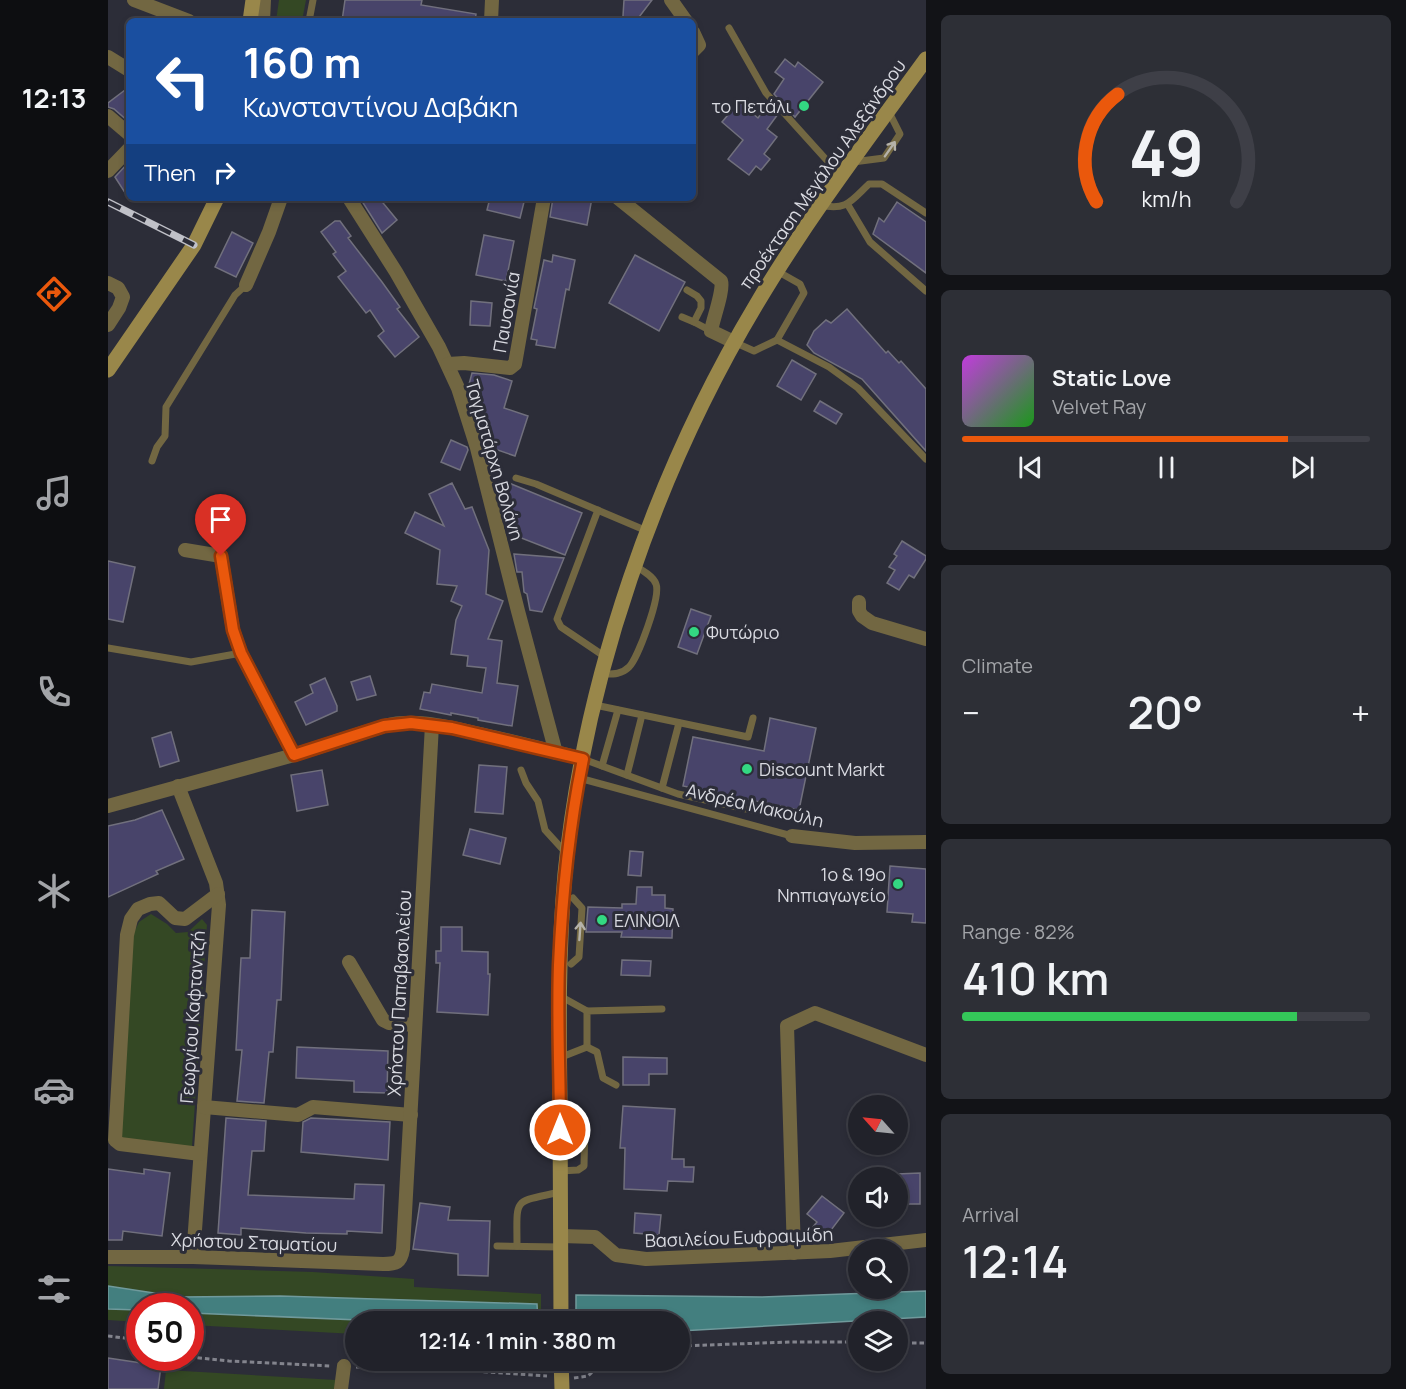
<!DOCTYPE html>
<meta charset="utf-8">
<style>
body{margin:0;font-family:Manrope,sans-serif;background:#2d2f36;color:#f1f3f6;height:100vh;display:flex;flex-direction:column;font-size:22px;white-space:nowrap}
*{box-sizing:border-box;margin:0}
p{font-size:20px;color:#a2a4a8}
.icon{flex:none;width:33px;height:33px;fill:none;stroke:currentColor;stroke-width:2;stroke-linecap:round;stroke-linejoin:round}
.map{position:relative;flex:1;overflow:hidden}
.details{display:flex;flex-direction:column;gap:15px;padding:15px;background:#121317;width:480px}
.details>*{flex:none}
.hud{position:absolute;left:18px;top:18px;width:570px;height:183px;border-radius:9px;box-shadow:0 3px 9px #0003,0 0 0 2px #3e3f47;background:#1a4fa0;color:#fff;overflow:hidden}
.needle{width:39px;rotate:297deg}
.fabs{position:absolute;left:740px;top:1095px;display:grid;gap:12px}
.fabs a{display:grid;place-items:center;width:60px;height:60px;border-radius:50%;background:#21222a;box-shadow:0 3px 9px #0003,0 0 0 2px #3e3f47;font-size:30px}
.speed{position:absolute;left:18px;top:1293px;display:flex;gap:12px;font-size:30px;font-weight:700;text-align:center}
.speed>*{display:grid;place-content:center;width:78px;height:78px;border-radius:50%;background:#21222a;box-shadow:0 3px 9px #0003,0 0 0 2px #3e3f47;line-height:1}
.speed .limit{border:9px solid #d22;background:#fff;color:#111}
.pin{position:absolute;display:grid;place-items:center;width:51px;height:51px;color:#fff;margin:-62px -26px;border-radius:50% 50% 50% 0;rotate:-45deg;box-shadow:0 0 6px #0007}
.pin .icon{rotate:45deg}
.me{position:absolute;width:66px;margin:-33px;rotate:0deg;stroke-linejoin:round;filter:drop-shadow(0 0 4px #0008)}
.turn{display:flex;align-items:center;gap:21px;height:126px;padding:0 18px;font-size:27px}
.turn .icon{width:78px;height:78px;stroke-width:2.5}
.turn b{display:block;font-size:42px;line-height:51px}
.then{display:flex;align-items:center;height:57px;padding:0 18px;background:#0003;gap:12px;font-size:22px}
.big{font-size:45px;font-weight:600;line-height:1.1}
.details .tile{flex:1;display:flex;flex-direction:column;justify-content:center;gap:9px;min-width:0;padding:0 21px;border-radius:9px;background:#2d2f36}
.details .dial{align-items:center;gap:0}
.dial svg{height:156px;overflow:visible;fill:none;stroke:#3e3f47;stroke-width:7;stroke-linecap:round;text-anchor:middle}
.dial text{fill:#f1f3f6;stroke:none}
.song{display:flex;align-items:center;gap:18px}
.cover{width:72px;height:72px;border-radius:9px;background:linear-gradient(135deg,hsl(290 70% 55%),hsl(120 70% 35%))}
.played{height:6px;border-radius:3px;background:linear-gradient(90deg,#ea580c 80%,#3e3f47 80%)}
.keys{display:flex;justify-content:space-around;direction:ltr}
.heat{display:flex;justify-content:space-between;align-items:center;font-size:33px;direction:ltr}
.charge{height:9px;border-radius:4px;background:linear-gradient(90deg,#34c759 82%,#3e3f47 0)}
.trip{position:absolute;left:237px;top:1311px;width:345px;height:60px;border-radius:30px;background:#21222a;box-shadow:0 3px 9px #0003,0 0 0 2px #3e3f47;font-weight:600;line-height:60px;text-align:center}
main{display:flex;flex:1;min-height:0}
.dock{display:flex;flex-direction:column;width:108px;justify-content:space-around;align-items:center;background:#0d0e11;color:#a2a4a8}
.dock .icon{width:42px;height:42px}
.dock .selected{color:#ea580c}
.dock b{font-size:27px;color:#f1f3f6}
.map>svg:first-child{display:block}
.park{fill:#344824}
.water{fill:#437f7f;stroke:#709a9c;stroke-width:1.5}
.building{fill:#48446a;stroke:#71707d;stroke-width:1.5}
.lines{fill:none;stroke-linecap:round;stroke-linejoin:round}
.path{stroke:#83848d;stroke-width:3;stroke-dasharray:4.5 3;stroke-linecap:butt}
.lane{stroke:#726742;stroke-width:7}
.street{stroke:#726742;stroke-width:14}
.secondary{stroke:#99874a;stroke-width:15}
.rail-casing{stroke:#c0c1c8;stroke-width:7}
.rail{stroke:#2c2d38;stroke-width:4.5;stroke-dasharray:14;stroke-linecap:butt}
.oneway{stroke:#b5b2a9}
.route-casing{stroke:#983908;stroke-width:15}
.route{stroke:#ea580c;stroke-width:10}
.poi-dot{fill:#33d882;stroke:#2c2d38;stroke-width:2}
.labels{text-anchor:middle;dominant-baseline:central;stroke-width:6;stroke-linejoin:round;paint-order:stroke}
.poi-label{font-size:18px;fill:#d9dae1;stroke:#2c2d38;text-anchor:start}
.street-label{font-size:18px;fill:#d9dae1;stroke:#2c2d38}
</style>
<main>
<nav class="dock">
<b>12:13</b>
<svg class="icon selected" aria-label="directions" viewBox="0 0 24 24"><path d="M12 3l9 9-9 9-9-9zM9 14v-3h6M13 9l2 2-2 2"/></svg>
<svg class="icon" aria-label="music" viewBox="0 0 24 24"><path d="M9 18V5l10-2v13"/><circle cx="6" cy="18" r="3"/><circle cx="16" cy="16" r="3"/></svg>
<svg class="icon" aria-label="phone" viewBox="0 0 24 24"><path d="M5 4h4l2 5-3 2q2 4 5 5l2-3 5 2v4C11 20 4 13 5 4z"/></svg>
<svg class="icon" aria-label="climate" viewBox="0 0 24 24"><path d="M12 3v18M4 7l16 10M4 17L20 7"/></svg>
<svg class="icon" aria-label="car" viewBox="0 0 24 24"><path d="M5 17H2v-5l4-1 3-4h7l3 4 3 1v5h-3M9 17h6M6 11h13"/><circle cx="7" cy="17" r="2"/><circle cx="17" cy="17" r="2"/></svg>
<svg class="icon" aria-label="filters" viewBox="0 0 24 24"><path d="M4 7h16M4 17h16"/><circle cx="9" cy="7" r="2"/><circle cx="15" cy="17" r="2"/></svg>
</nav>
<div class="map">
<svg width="818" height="1389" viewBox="0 0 818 1389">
<rect width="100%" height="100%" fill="#2c2d38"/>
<g class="park">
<polygon points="171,0 198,0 194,21 168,21"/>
<polygon points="43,914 59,924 68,933 80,932 94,919 99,925 84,1147 11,1138 24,937 31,922"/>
<polygon points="0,1266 205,1272 306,1279 306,1287 433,1294 433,1321 248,1322 247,1334 83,1325 82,1306 32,1306 31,1322 0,1320"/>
<polygon points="58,1370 228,1380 227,1389 56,1389"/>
</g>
<g class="water">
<polygon points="0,1286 72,1297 172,1296 429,1304 430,1321 275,1321 83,1313 82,1306 32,1306 31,1310 0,1309"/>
<polygon points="818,1291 818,1317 572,1331 572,1322 468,1321 468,1295 654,1297"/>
</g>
<g class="building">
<polygon points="237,0 314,0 313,5 368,14 367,21 234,21"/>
<polygon points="516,0 544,0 528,21 522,21 515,16"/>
<polygon points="677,59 687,67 690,62 715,82 687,117 666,94 676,79 667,72"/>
<polygon points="21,87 21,122 6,109 0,107 0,103"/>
<polygon points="631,102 650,118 660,104 670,114 659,129 669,137 656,154 662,159 653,170 648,166 641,175 620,159 635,140 614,122"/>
<polygon points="21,162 21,199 7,177"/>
<polygon points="252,198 271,198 289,220 274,233"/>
<polygon points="382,198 417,198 412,218 379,210"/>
<polygon points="445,198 484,198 479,225 442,217"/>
<polygon points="789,202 818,222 818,273 765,234 771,218 776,222"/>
<polygon points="227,221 232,221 243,236 240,238 274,282 292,307 289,309 311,337 287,357 270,336 276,331 262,310 258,313 230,277 238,271 225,254 228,252 213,232"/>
<polygon points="124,232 145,243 128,277 107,267"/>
<polygon points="376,235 406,241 398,281 368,275"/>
<polygon points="445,255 467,260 461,290 458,289 447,348 428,345 429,340 423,339 429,309 426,308 436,260 444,262"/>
<polygon points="527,255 577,282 551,331 501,303"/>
<polygon points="363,301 384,303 382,326 362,325"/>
<polygon points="739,309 778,353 780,351 791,363 793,361 818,389 818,451 754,379 706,353 699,345 706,331 718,320 723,323"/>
<polygon points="684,360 708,374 693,400 669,386"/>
<polygon points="364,373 386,375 404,381 396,408 420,416 407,456 378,446 374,433 377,425 370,423 366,410 373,393 360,388"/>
<polygon points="712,401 734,414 728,424 706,411"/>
<polygon points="343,440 359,447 360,450 352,470 333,462"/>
<polygon points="396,481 474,513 457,555 403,534"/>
<polygon points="344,483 357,509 364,507 381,550 378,594 395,601 380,639 394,641 389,683 410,686 404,726 370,720 370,718 343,713 343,715 312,709 316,692 322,693 324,684 374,693 378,668 359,666 360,656 343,654 348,620 354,606 343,601 349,586 329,584 332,550 297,533 307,512 336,526 321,494"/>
<polygon points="794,541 818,556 818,559 806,578 801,575 791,590 779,583 787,570 781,567 789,556 786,554"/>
<polygon points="406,554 456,558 434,612 422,610 419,594 416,592 414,572 409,572"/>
<polygon points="0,561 27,567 15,622 0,619"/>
<polygon points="583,609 603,616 589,654 570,647"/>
<polygon points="262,676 268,695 249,700 243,682"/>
<polygon points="217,678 229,706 229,711 198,725 187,702 205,693 202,685"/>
<polygon points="662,718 708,728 691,810 575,786 585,737 656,751"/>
<polygon points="63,732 71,761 52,767 44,738"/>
<polygon points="371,765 399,767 395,814 367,812"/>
<polygon points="214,770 220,805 189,811 183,775"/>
<polygon points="54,810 76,859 48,871 50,874 0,897 0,826 27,820"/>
<polygon points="362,829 398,838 392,864 355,855"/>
<polygon points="522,851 535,852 533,876 520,875"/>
<polygon points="782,866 818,869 818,923 804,922 805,914 779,912"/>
<polygon points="529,887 544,887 544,895 557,895 557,908 565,909 564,938 513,937 514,932 478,932 480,907 514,908 514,904 528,904"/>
<polygon points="144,910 177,912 173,1000 169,1000 165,1052 161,1052 156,1103 129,1101 134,1050 128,1050 133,958 142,958"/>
<polygon points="333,927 354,927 354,951 380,952 380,974 382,974 380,1015 329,1012 332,963 328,963 328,951 333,951"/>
<polygon points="514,960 543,961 542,976 513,975"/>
<polygon points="189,1047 280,1051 279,1093 246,1092 246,1081 188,1078"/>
<polygon points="515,1057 559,1058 559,1074 541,1074 541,1085 515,1085"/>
<polygon points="515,1106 567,1109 564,1159 576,1159 576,1167 586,1167 585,1182 560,1181 559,1191 516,1189 517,1148 512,1148"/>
<polygon points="118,1118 158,1121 156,1151 144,1151 140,1195 246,1199 247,1184 276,1185 274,1233 239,1231 239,1234 198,1233 133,1228 133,1235 110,1233"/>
<polygon points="203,1118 282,1122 280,1160 193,1152 195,1122"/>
<polygon points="0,1169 36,1174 36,1169 62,1173 54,1236 15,1231 14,1240 0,1240"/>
<polygon points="812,1173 812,1204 790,1204 789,1174"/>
<polygon points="714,1196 736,1213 717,1238 704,1228 709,1222 699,1214"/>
<polygon points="312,1203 342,1207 340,1220 382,1221 380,1276 350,1275 350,1254 305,1249"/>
<polygon points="527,1213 553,1215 551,1235 526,1233"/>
<polygon points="0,1358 53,1366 50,1389 0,1389"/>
</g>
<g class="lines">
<g class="path">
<polyline points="0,1336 32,1340"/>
<polyline points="789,1343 818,1343"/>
<polyline points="572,1346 682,1342 750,1342"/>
<polyline points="82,1357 121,1361 223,1366"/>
<polyline points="248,1367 334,1369 439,1376"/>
<polyline points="466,1378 480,1376 497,1360"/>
</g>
<g class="lane">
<polyline points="201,21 205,0"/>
<polyline points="621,28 658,93 733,176"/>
<polyline points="745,162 776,158 792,134 781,112"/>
<path d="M712 205C739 211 743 201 761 184H774L818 213"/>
<polyline points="740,205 762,242 818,291"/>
<polyline points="579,290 589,296 593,301 593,308 586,322 603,331"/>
<polyline points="574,317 586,322"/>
<polyline points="669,340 696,293 692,284 669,271"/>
<polyline points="626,342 646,351 669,340 721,367 750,388 818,459"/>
<polyline points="44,461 49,447 57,436 58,407 127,295 138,285"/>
<polyline points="408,478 428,484 539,531"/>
<polyline points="490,510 449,619 453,627 499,658"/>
<polyline points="0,648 83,662 133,653"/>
<path d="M494 674C504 674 513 675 521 667 530 658 553 596 548 584 545 576 534 570 527 566"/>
<polyline points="487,705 640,737 645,718"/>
<polyline points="475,759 570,794 643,810"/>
<polyline points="494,766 510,710"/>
<polyline points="413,770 418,783 430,801 437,830 458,853"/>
<polyline points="519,775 534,715"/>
<polyline points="471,778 684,836"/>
<polyline points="554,788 571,723"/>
<polyline points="463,964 471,957 474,908 465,898"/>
<polyline points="452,996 479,1011"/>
<polyline points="479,1047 479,1011 554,1009"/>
<polyline points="451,1058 479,1047 489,1052 495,1078 508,1085"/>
<polyline points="452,1171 470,1170 476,1166 477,1123 474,1120 453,1110"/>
<polyline points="389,1246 453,1247"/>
<path d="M409 1246C409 1196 404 1203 452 1192"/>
</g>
<g class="street">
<polyline points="26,0 81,21"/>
<polyline points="563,0 578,21"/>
<polyline points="155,21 156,0"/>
<polyline points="383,21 384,0"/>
<polyline points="585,32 591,45 585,51"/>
<polyline points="0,57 21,70"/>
<polyline points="0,116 21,134"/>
<polyline points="0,171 21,149"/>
<polyline points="241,198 288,272 331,347 350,388 369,448 410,611 448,753"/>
<path d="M510 198 613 281C616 290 605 319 603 331L626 342"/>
<polyline points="0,283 10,288 15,297 11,308 0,325"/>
<polyline points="138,285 161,232 173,198"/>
<polyline points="340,364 356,363 402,368 407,364 436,198"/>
<polyline points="77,550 113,556 125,630 133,653 186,755"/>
<polyline points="751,602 751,611 754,616 764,623 818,639"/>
<polyline points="70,786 108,883 111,905 85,1257"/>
<path d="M0 806 186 755 276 726C310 717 347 729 381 736 412 743 444 751 475 759"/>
<polyline points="684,836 747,843 818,842"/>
<polyline points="241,962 275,1020 281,1023 307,1025"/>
<polyline points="96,1107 190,1115 205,1107 303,1115"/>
<polyline points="92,1154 12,1144 7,1140 19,935 23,919 30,909 42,904 51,903 67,918 77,919 110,894"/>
<polyline points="453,1236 487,1237 508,1255 538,1259 722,1251 818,1240"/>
<polyline points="686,1253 679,1026 707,1013 818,1055"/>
<path d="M0 1257H85L275 1264C288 1264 293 1263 295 1249L324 725"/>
<polyline points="233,1389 236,1366"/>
</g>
<g class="secondary">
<polyline points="142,21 145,0"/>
<polyline points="0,370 86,245 109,198"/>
<path d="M453 1322C453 1249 452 1177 452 1104 451 1027 450 950 457 874 476 679 548 472 648 305 699 219 759 140 818 59"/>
<polyline points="453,1360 454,1389"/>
</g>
<defs>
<polyline id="rail" points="0,202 86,245"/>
</defs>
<use href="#rail" class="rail-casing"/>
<use href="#rail" class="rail"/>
</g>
<defs><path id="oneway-shaft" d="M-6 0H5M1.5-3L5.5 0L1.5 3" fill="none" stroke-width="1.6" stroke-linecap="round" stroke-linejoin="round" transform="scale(1.5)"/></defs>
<g class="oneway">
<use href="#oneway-shaft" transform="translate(782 149) rotate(-55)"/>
<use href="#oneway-shaft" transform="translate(472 931) rotate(-86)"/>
</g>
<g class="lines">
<defs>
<path id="route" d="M113 556 125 630 133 653 186 755 276 726 303 723 344 728 475 759C461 827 454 896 451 965 449 1020 452 1075 452 1130"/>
</defs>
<use href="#route" class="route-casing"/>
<use href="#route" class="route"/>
</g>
<g class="poi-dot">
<circle cx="696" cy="106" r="6"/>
<circle cx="586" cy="632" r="6"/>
<circle cx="639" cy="769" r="6"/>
<circle cx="790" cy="884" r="6"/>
<circle cx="494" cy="920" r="6"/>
</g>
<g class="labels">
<g class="poi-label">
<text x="684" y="106" text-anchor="end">το Πετάλι</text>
<text x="598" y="632">Φυτώριο</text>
<text x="651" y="769">Discount Markt</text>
<text x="778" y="874" text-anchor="end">1ο &amp; 19ο<tspan x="778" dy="21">Νηπιαγωγείο</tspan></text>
<text x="506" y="920">ΕΛΙΝΟΙΛ</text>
</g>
<g class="street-label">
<text transform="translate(714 174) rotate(-55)">προέκταση Μεγάλου Αλεξάνδρου</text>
<text transform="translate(398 312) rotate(-80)">Παυσανία</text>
<text transform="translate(387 460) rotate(74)">Ταγματάρχη Βολάνη</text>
<text transform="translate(647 805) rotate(13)">Ανδρέα Μακούλη</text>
<text transform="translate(291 993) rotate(-87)">Χρήστου Παπαβασιλείου</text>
<text transform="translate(84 1017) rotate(-86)">Γεωργίου Καφταντζή</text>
<text transform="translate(631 1237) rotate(-2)">Βασιλείου Ευφραιμίδη</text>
<text transform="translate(146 1242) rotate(2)">Χρήστου Σταματίου</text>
</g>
</g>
</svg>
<div class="fabs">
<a><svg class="needle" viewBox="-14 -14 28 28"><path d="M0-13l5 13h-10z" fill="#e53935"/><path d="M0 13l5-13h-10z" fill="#a2a4a8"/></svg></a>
<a><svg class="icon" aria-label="sound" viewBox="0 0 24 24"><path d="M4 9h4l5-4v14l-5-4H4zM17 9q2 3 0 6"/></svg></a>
<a><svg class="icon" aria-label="search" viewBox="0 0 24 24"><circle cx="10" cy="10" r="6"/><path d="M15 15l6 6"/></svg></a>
<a><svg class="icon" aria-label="layers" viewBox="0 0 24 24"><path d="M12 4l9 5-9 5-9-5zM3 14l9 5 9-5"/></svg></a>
</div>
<div class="speed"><div class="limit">50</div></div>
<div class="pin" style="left:113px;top:556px;background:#d93025"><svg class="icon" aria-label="arrive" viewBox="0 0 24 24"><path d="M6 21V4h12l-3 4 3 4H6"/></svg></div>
<svg class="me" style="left:452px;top:1130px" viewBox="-20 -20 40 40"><circle r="17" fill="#ea580c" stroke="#fff" stroke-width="3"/><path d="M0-11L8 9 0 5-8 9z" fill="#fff"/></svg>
<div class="trip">12:14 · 1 min · 380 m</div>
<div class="hud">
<div class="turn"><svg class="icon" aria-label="left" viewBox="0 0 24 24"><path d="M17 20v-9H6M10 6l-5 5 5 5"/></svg><div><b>160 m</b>Κωνσταντίνου Δαβάκη</div></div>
<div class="then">Then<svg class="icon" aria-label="right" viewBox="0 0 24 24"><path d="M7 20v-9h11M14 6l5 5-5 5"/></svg></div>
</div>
</div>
<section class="details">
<div class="tile dial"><svg viewBox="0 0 100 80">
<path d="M14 69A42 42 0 1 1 86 69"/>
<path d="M14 69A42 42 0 0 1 25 14" stroke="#ea580c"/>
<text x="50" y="56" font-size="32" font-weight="700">49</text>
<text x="50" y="72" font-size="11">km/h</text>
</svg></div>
<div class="tile">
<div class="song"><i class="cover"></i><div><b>Static Love</b><p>Velvet Ray</p></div></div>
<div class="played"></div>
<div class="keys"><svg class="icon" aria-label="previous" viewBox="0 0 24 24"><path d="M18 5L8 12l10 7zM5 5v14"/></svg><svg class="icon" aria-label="pause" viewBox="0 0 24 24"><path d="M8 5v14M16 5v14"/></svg><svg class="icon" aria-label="next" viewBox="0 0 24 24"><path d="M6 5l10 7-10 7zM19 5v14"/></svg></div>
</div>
<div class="tile"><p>Climate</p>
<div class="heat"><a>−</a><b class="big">20°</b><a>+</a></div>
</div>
<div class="tile"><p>Range · 82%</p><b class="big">410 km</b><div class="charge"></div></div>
<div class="tile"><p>Arrival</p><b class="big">12:14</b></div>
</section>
</main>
